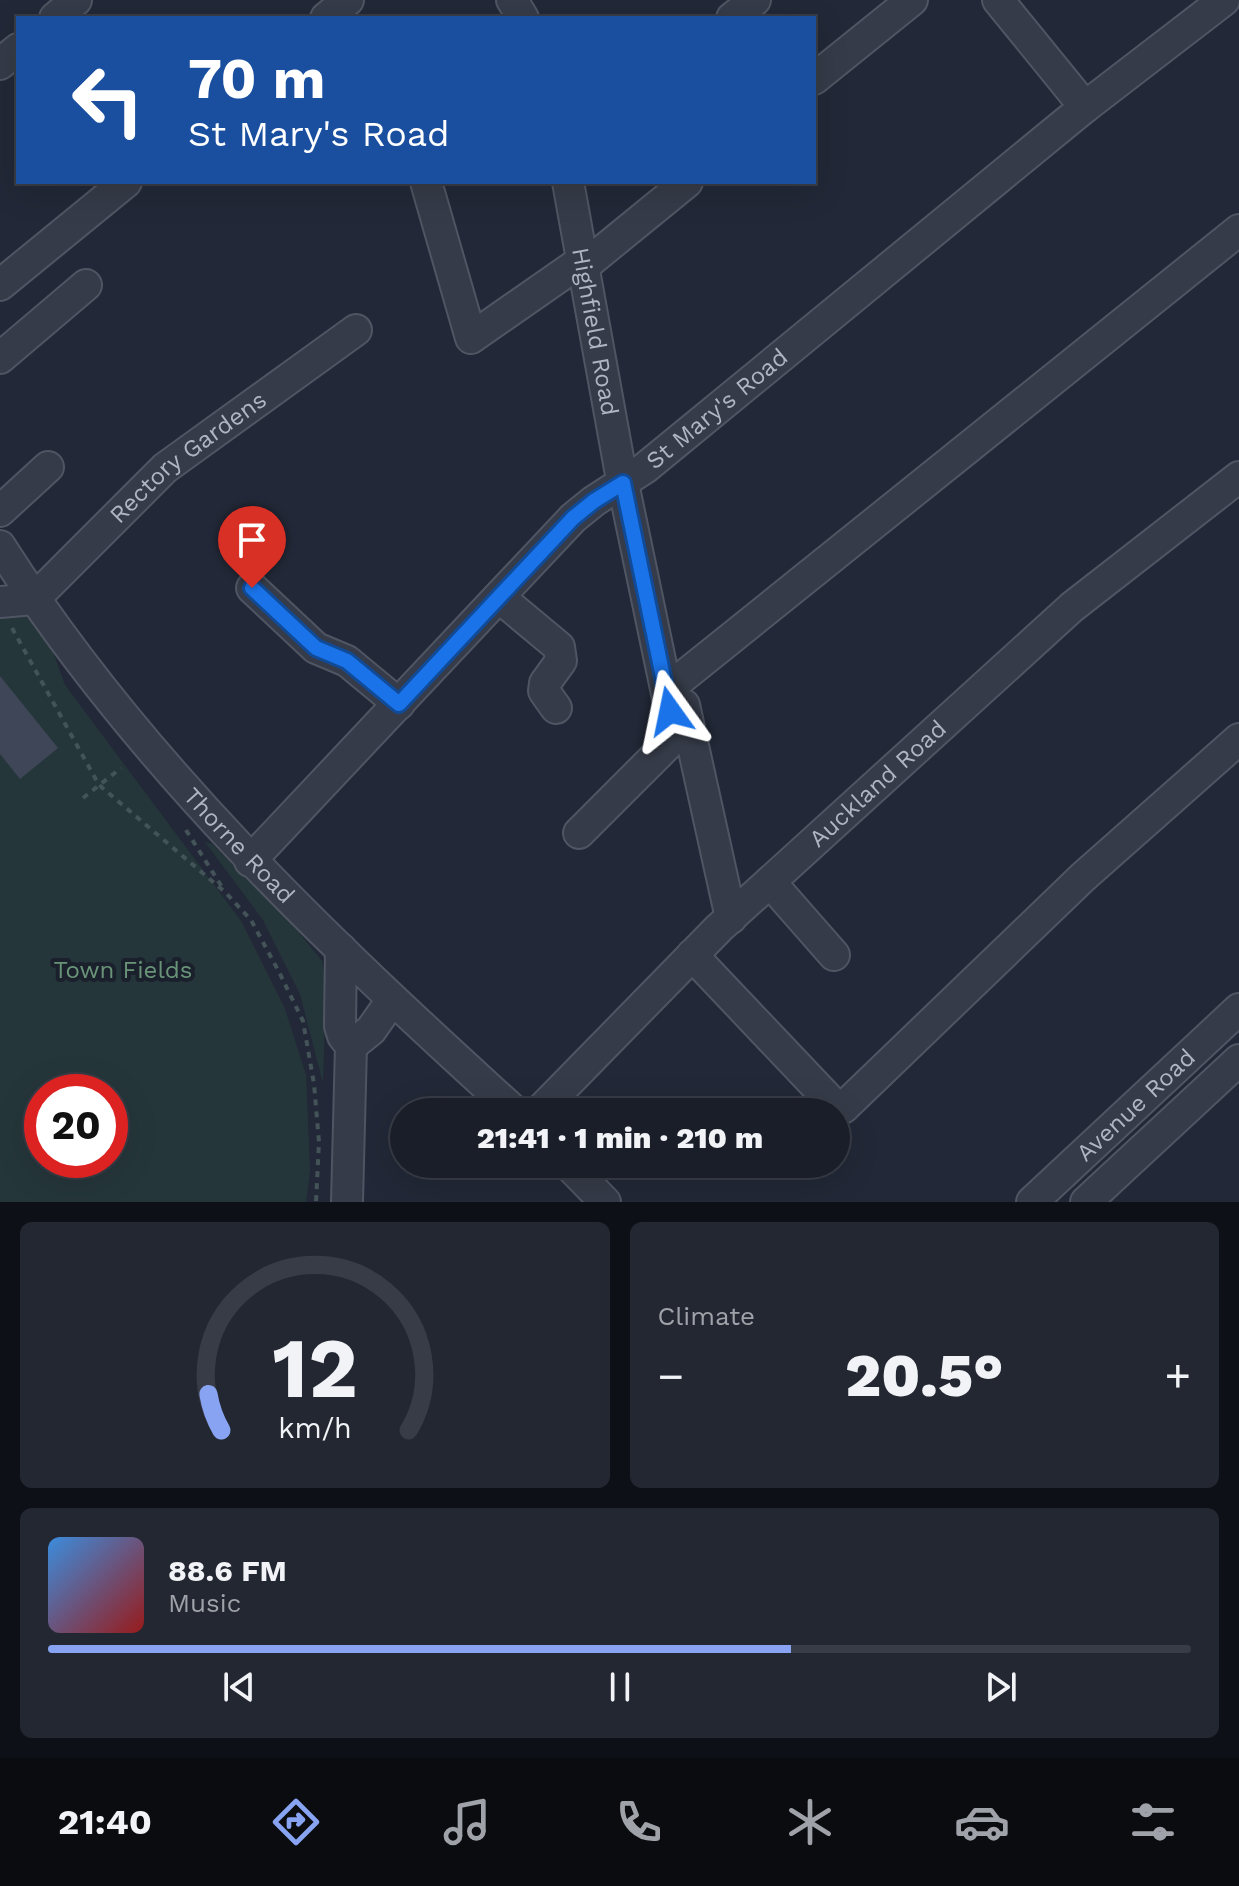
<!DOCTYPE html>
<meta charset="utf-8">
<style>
body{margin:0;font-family:"Work Sans",sans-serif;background:#232731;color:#f1f3f6;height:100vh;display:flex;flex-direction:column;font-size:30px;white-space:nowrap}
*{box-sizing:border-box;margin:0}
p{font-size:26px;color:#9fa2a8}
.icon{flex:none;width:44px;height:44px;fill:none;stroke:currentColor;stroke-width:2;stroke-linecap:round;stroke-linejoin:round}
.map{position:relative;height:1202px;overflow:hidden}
.drawer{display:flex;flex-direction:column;gap:20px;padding:20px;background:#0e1017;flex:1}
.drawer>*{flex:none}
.hud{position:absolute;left:16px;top:16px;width:800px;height:168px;border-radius:0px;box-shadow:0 8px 32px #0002,0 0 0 2px #383c46;background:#1a4fa0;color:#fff;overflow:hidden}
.speed{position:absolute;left:24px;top:1074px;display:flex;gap:16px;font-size:40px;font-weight:700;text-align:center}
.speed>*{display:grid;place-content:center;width:104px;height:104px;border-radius:50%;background:#1a1e29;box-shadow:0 8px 32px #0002,0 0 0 2px #383c46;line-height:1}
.speed .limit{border:12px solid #d22;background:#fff;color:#111}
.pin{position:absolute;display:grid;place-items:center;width:68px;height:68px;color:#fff;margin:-82px -34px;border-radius:50% 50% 50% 0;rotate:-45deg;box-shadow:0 0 8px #0007}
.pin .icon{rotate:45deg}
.me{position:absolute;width:88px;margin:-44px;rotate:348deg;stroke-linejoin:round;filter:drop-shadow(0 0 6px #0008)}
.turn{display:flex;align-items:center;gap:28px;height:168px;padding:0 40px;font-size:36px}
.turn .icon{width:104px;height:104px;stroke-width:2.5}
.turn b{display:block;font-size:56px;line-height:68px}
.big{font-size:60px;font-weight:800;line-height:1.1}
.drawer .tile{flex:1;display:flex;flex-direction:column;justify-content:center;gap:12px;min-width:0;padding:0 28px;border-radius:12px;background:#232731}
.drawer .dial{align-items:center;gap:0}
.dial svg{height:208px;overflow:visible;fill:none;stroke:#383c46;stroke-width:7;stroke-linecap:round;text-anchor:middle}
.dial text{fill:#f1f3f6;stroke:none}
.song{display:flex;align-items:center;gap:24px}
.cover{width:96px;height:96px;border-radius:12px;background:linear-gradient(135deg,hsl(210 70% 55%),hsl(0 70% 35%))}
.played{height:8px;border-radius:4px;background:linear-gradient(90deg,#87a3f2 65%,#383c46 65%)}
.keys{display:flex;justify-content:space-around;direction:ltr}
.heat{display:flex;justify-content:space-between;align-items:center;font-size:44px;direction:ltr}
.drawer .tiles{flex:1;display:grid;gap:20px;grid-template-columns:1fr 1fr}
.tile:last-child{grid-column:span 2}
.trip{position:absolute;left:390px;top:1098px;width:460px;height:80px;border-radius:40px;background:#1a1e29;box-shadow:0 8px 32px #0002,0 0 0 2px #383c46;font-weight:800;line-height:80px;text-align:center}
.tabs{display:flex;height:128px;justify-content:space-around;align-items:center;background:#0a0c10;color:#9fa2a8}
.tabs .icon{width:56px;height:56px}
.tabs .active{color:#87a3f2}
.tabs b{font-size:36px;color:#f1f3f6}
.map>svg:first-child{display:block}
.green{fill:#25363a;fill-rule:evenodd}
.building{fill:#3e4657}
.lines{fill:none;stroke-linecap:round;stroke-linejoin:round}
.minor-casing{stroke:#505563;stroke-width:34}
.path{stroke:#435358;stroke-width:4;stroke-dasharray:6 6;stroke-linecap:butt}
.minor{stroke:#353b48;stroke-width:30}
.route-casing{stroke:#114b97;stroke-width:20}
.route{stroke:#1a73e8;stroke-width:14}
.labels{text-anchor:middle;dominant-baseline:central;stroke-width:8;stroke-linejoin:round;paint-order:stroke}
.street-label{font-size:24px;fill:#b0b5c4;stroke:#1b202d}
.park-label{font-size:24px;fill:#699478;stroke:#1b202d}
</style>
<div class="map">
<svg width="1239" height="1202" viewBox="0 0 1239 1202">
<rect width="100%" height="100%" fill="#222837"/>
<g class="green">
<path d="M34 599 65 685 241 921 285 1009 306 1075 310 1170 306 1202H0V602ZM42 1092H110V1160H42Z"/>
<polygon points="205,842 212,844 287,918 322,961 326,982 323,1083 300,994 263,920"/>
</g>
<polygon class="building" points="0,676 58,748 20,779 0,754"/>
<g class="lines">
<defs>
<g id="minor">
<polyline points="512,0 523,18"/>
<polyline points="998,0 1085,107"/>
<polyline points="55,18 76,0"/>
<polyline points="326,18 348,0"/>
<polyline points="732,18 755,0"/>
<polyline points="0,64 18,49"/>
<polyline points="814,79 912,0"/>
<polyline points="426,182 471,338 583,260"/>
<path id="s1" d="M568 182 620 469 675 732 674 738 579 833"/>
<polyline points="584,266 687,182"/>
<polyline points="0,285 126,182"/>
<polyline points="0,358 86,285"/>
<polyline points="0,511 48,467"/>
<path id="s2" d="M0 546C138 763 326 940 515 1112"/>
<polyline points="252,588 316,648 347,661 399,704"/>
<polyline points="499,597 559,647 561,661 545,683 544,691 556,708"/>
<path id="s3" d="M0 602 34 599 165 468 356 330"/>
<polyline points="679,680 1239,230"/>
<polyline points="684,705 731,918"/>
<path id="s4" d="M250 861 573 518 594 501 645 468 1085 107 1224 0"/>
<polyline points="770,882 834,955"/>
<polyline points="341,949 340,1026 343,1036 351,1046 347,1202"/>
<polyline points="692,955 838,1109 843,1108 1083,877 1239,739"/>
<polyline points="351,1046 371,1030 392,1000"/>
<path id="s5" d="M539 1112 719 928 1072 607 1239 477"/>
<polyline points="568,1164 605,1202"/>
<path id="s6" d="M1032 1202 1239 1009"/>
<polyline points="1086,1202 1239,1060"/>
</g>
</defs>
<use href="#minor" class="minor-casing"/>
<g class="path">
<polyline points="12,628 99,785 225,892 251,920 279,972 303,1021 314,1084 319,1142 316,1202"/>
<polyline points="83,798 121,768"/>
<polyline points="186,830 222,887"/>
</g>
<use href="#minor" class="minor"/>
</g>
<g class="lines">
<defs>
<polyline id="route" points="252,588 316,648 347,661 399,704 573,518 594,501 623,483 670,711"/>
</defs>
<use href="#route" class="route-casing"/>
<use href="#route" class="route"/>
</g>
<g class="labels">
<g class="street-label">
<text stroke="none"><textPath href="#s1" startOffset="152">Highfield Road</textPath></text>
<text stroke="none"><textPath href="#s4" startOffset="652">St Mary's Road</textPath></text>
<text stroke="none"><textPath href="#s3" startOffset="244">Rectory Gardens</textPath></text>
<text stroke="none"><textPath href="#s5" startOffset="472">Auckland Road</textPath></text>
<text stroke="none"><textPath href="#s2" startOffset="384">Thorne Road</textPath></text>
<text stroke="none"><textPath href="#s6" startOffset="142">Avenue Road</textPath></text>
</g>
<g class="park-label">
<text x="123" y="970">Town Fields</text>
</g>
</g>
</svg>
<div class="speed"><div class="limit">20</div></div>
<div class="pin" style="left:252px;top:588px;background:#d93025"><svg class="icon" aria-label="arrive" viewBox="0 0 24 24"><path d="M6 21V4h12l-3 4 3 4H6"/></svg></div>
<svg class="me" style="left:670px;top:711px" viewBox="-20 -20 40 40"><path d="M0-17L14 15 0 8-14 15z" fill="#1a73e8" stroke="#fff" stroke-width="4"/></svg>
<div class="trip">21:41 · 1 min · 210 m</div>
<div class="hud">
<div class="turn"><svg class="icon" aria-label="left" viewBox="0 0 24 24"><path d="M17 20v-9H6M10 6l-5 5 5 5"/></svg><div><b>70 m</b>St Mary's Road</div></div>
</div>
</div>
<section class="drawer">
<div class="tiles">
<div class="tile dial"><svg viewBox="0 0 100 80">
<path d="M14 69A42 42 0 1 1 86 69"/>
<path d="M14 69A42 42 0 0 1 9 55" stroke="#87a3f2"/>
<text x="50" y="56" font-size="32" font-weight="700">12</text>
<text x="50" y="72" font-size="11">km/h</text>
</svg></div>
<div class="tile"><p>Climate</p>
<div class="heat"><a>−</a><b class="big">20.5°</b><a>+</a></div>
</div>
<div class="tile">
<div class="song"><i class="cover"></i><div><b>88.6 FM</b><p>Music</p></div></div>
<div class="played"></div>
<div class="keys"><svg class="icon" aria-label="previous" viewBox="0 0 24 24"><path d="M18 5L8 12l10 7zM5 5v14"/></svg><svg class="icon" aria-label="pause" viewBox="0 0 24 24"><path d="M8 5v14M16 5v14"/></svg><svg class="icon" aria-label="next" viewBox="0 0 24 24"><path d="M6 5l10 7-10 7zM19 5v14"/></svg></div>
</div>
</div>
</section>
<nav class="tabs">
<b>21:40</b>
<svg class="icon active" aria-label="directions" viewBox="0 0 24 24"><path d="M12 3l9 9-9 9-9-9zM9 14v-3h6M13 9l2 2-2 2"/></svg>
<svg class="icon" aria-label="music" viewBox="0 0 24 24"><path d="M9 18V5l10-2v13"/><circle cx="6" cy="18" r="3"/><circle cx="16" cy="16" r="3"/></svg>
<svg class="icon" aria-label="phone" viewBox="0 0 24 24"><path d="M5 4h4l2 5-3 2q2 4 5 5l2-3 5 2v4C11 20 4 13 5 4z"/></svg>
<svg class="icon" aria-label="climate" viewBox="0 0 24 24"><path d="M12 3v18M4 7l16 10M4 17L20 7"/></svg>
<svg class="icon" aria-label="car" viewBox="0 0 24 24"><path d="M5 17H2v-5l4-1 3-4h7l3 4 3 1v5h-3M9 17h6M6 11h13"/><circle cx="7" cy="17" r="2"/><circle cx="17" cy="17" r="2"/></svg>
<svg class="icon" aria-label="filters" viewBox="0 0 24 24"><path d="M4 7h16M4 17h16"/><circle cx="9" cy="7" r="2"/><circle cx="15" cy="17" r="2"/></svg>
</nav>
